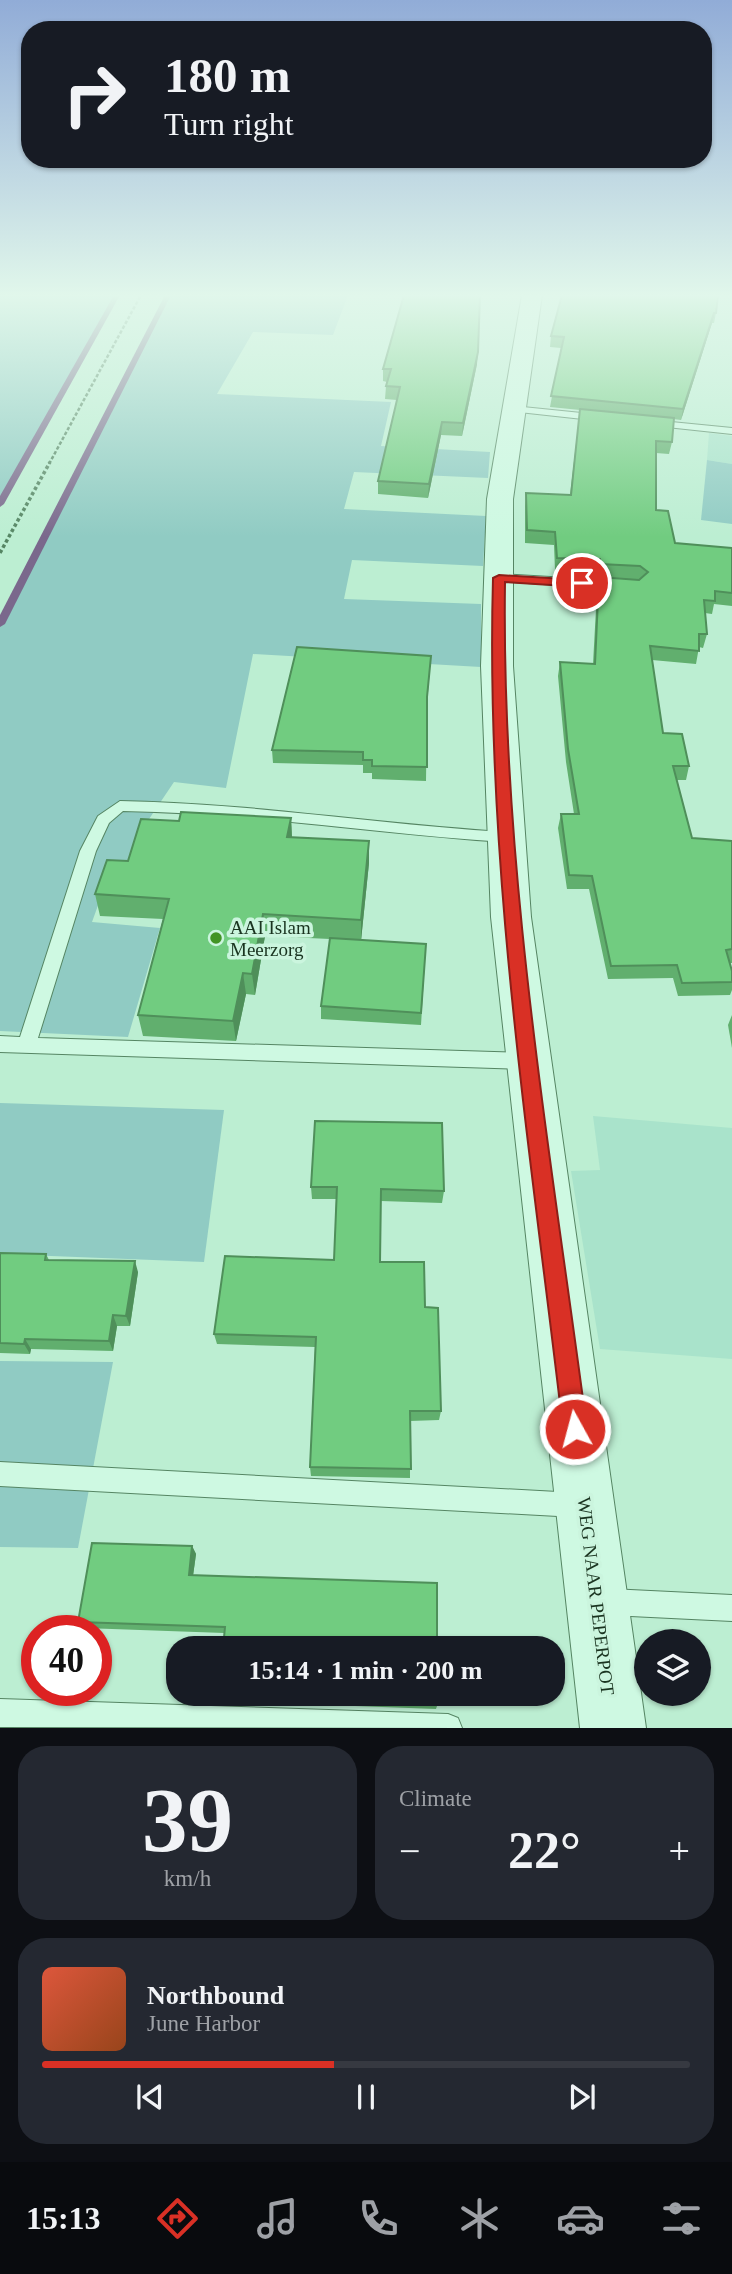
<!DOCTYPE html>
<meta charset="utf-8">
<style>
body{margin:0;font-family:"Times New Roman",serif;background:#242831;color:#f1f3f6;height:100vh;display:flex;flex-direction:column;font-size:26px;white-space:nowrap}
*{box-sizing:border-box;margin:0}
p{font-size:23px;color:#9ea1a6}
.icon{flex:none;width:38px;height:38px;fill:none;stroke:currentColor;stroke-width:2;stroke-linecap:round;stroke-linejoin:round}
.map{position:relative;height:1728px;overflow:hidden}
.details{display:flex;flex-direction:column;gap:18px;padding:18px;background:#0d0f14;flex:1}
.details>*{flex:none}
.hud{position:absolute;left:21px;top:21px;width:691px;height:147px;border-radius:28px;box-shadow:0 2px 5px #0004;background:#171b24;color:#f1f3f6;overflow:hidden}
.fabs{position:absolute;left:634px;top:1629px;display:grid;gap:14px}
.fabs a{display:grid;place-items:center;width:77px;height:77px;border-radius:50%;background:#171b24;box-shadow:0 2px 5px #0004;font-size:35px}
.speed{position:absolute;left:21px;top:1615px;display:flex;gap:14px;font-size:35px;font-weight:700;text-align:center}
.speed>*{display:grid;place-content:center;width:91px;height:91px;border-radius:50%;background:#171b24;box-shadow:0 2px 5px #0004;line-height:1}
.speed .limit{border:10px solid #d22;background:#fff;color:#111}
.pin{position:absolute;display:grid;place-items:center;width:60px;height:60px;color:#fff;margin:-30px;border:4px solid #fff;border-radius:50%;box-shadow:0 2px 7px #0007}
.me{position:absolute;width:77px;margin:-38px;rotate:353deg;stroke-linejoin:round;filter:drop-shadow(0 0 5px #0008)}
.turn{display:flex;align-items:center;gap:24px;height:147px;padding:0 28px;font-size:32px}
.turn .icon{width:91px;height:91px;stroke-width:2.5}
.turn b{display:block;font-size:49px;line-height:60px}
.big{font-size:52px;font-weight:700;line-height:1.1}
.details .widget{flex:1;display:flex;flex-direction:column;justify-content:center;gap:10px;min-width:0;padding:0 24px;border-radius:28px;background:#242831}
.details .dial{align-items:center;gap:0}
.dial b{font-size:91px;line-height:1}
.song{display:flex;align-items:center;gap:21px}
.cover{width:84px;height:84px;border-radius:10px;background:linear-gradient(135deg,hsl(10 70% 55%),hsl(20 70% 35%))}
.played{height:7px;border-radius:4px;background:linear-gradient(90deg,#d93025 45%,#363941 45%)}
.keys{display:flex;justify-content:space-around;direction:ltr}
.heat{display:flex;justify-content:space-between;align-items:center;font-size:38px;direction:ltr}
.details .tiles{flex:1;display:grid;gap:18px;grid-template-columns:1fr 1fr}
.widget:last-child{grid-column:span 2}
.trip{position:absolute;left:166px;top:1636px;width:399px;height:70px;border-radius:28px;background:#171b24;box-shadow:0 2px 5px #0004;font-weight:700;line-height:70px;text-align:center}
.dock{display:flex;height:112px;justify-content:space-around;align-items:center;background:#090b0e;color:#9ea1a6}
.dock .icon{width:49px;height:49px}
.dock .active{color:#d93025}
.dock b{font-size:32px;color:#f1f3f6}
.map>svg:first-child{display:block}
.farmland{fill:#a9e3cb}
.green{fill:#90cbc3}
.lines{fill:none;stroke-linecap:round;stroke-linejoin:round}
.stream{fill:#7a688c;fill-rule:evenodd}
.service-casing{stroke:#558563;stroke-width:2}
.tertiary-casing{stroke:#558563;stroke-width:2}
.path-far1{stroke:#558563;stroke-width:2.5;stroke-dasharray:3.5 2;stroke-linecap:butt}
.path{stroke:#558563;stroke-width:3.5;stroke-dasharray:3.5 2.5;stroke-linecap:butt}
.service{fill:#cef9e2;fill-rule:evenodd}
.tertiary{fill:#cef9e2;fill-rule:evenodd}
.wall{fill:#61af6e}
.shaded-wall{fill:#4f8f5a}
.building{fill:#71cc80;stroke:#4f8f5a;stroke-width:2}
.route{fill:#d93025;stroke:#8d1f18;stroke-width:2}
.poi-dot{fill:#429425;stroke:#cbf5de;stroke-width:2.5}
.labels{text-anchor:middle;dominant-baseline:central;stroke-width:7;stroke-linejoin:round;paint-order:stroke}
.poi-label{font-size:19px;fill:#1a3420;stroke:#cbf5de;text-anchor:start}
.street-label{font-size:19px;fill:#1a3420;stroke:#cbf5de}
</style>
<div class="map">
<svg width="732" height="1728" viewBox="0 0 732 1728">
<rect width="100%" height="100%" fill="#bceed2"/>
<g class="farmland">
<polygon points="709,433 732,436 732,464 707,460"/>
<polygon points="593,1116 732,1128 732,1359 600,1349 571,1171 600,1170"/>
</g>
<g class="green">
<polygon points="0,295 117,295 0,504"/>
<polygon points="168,295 348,295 333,335 253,332 217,394 391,402 381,446 490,452 488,478 354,472 344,509 486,516 483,566 352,560 344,599 481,604 481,667 253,654 226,788 174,782 143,828 131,863 114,861 92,922 160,928 128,1037 0,1031 0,624"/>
<polygon points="707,460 732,464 732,524 701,520"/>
<polygon points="0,1103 224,1110 204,1262 0,1254"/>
<polygon points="0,1361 113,1362 78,1548 0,1547"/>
</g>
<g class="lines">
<g class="stream">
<polygon points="114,295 120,295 4,504 0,507 0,496"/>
<polygon points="165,295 171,295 5,624 0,627 0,615"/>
</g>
<defs>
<g id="service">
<polygon points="513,406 601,415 606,418 601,421 510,411 510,407"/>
<polygon points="651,420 732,428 732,434 648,425 646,423"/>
<polygon points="499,574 619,581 625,585 619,589 495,581 493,578"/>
<path d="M120 801C249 803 376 824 505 832L513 837 505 842C378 834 251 813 123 811L109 823 96 851 38 1038 528 1053 534 1056 537 1061 534 1066 528 1069 0 1052V1036L20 1037 80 851 98 816Z"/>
<polygon points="0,1462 576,1493 585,1496 588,1505 585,1514 576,1517 0,1486"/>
<polygon points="610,1589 732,1595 732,1621 610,1615 601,1611 597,1602 601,1593"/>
<polygon points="0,1699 448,1714 458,1718 462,1728 0,1727"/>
</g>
<polygon id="tertiary" points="522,295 542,295 513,499 513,666 531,917 646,1728 580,1728 491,917 481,666 487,499"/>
</defs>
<use href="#service" class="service-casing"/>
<use href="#tertiary" class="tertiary-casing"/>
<polyline class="path-far1" points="49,464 141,295"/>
<polyline class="path" points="0,553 50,462"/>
<use href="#service" class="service"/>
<use href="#tertiary" class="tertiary"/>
</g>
<g class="wall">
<polygon points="716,313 714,323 712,323 681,420 673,419 672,442 669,454 656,453 656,510 675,543 732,548 732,606 714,604 712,614 705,613 707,634 703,648 699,647 696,664 652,660 663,733 689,766 686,780 677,780 692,838 732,841 732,963 729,963 732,971 732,990 730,995 678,996 673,978 608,979 589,889 567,889 558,828 561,814 574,814 566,762 558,676 560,662 593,664 597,590 599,577 597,577 598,572 555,570 554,545 525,543 525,506 526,493 570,495 580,410 550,407 561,348 550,347 551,336"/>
<polygon points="477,364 462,436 441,435 428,498 378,494 378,481 397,400 385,399 386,386 387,382 383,381 383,369"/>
<polygon points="431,656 427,705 426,781 372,779 372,773 363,773 363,765 273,763 272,750"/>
<polygon points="291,818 292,837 369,841 369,863 361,940 426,944 421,1025 321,1019 321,1006 330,939 265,936 255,995 246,994 236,1041 143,1036 138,1015 163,919 100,916 95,894 179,821"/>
<polygon points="732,1015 732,1048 728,1025"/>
<polygon points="315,1121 444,1191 442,1203 381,1201 380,1262 425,1307 441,1411 439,1420 410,1421 410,1478 311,1476 310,1467 315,1347 217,1344 214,1334 334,1260 336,1199 312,1199 311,1187"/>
<polygon points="0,1253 46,1254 49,1260 138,1272 130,1326 117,1326 113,1351 31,1349 30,1354 0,1353"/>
<polygon points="192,1546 196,1554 193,1576 437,1583 224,1633 84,1628 78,1622"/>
<polygon points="218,1695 438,1703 436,1709 221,1701"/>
</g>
<g class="shaded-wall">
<polygon points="714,313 712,323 681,420 683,409"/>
<polygon points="478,352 477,364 462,436 463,423"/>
<polygon points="442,422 441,435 428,498 429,484"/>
<polygon points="291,818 292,839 287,837"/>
<polygon points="369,841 369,863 361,941 361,920"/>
<polygon points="263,914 265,936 255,995 252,974"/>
<polygon points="243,973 246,994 236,1041 233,1021"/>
<polygon points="135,1261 138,1272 130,1326 126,1316"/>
<polygon points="113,1315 117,1326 113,1351 109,1341"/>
<polygon points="25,1339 31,1349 30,1354 24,1344"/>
<polygon points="192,1546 196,1554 192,1583 189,1575"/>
</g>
<g class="building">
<polygon points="404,295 480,295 478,352 463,423 442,422 429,484 378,481 400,387 386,386 391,369 383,369"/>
<polygon points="562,295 718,295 716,313 714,313 683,409 551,396 564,337 551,336"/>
<polygon points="580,409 674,418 672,442 656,441 656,510 668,511 675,543 732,548 732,593 715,591 715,601 704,600 707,634 699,634 699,651 650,646 663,733 682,734 689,766 673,766 692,838 732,841 732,949 726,950 732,971 732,982 682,983 677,965 611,966 592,876 569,875 561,814 579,814 568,749 560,662 595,664 599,577 639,580 648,572 640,566 600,564 600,559 557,558 555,532 527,530 526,493 571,495"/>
<polygon points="297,647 431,656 427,697 427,767 372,766 372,760 363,760 363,752 272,750"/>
<polygon points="181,812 291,818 287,837 369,841 361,920 263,914 252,974 243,973 233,1021 138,1015 169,899 95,894 107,860 128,861 141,819 179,821"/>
<polygon points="330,938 426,944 421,1013 321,1006"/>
<polygon points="315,1121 442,1123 444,1191 381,1189 380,1262 424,1262 425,1307 438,1308 441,1411 410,1411 411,1469 310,1467 316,1337 214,1334 225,1256 334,1260 337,1187 311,1187"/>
<polygon points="0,1253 46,1254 45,1260 135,1261 126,1316 113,1315 109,1341 25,1339 24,1344 0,1343"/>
<polygon points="92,1543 192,1546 189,1575 437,1583 437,1648 223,1648 225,1627 78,1622"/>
<polygon points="218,1694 438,1694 438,1703 218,1695"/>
</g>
<linearGradient id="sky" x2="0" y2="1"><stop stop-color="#91acd7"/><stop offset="0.55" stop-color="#e1f7eb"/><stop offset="1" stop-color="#e1f7eb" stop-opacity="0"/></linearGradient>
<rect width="732" height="537" fill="url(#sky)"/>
<path class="route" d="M499 575 582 580 588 583 582 587 505 582C501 867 550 1148 587 1429L584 1437 575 1441 567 1437 563 1429C530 1146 485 864 493 578Z"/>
<circle class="poi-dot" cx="216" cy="938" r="7"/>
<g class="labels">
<g class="poi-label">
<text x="230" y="927">AAI Islam<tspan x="230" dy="22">Meerzorg</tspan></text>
</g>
<g class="street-label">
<text transform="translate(596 1596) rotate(83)">WEG NAAR PEPERPOT</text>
</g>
</g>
</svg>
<div class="fabs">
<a><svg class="icon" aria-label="layers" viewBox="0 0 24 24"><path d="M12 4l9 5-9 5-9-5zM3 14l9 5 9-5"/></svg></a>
</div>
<div class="speed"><div class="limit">40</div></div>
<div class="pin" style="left:582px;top:583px;background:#d93025"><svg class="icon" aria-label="arrive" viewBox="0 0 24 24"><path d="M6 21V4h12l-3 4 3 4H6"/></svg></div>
<svg class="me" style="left:575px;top:1429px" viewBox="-20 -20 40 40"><circle r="17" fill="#d93025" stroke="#fff" stroke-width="3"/><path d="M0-11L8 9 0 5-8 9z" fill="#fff"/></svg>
<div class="trip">15:14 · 1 min · 200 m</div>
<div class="hud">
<div class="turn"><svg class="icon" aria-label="right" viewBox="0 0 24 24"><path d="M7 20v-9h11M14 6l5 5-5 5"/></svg><div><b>180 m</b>Turn right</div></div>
</div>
</div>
<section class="details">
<div class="tiles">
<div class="widget dial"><b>39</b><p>km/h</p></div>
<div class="widget"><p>Climate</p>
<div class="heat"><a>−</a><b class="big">22°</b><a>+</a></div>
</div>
<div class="widget">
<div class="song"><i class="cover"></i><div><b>Northbound</b><p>June Harbor</p></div></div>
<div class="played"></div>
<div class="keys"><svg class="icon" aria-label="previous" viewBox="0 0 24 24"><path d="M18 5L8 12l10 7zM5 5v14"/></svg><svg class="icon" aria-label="pause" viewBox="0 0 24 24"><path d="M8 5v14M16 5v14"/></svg><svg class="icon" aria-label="next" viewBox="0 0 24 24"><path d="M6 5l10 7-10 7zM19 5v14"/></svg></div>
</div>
</div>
</section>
<nav class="dock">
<b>15:13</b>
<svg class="icon active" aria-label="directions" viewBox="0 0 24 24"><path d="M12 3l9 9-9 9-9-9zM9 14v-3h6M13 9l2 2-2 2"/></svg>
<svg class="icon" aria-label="music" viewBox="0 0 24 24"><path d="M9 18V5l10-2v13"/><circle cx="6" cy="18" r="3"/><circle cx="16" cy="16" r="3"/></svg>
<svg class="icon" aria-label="phone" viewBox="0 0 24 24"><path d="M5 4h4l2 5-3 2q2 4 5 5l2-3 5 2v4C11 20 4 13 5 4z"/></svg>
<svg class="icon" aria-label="climate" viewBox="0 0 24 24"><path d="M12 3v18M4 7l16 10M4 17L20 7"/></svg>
<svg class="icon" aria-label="car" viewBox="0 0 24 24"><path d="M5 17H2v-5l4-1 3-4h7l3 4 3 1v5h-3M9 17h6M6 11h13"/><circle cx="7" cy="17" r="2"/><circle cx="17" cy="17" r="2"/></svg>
<svg class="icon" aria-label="filters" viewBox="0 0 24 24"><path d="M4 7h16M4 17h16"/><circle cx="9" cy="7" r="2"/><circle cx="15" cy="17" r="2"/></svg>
</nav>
